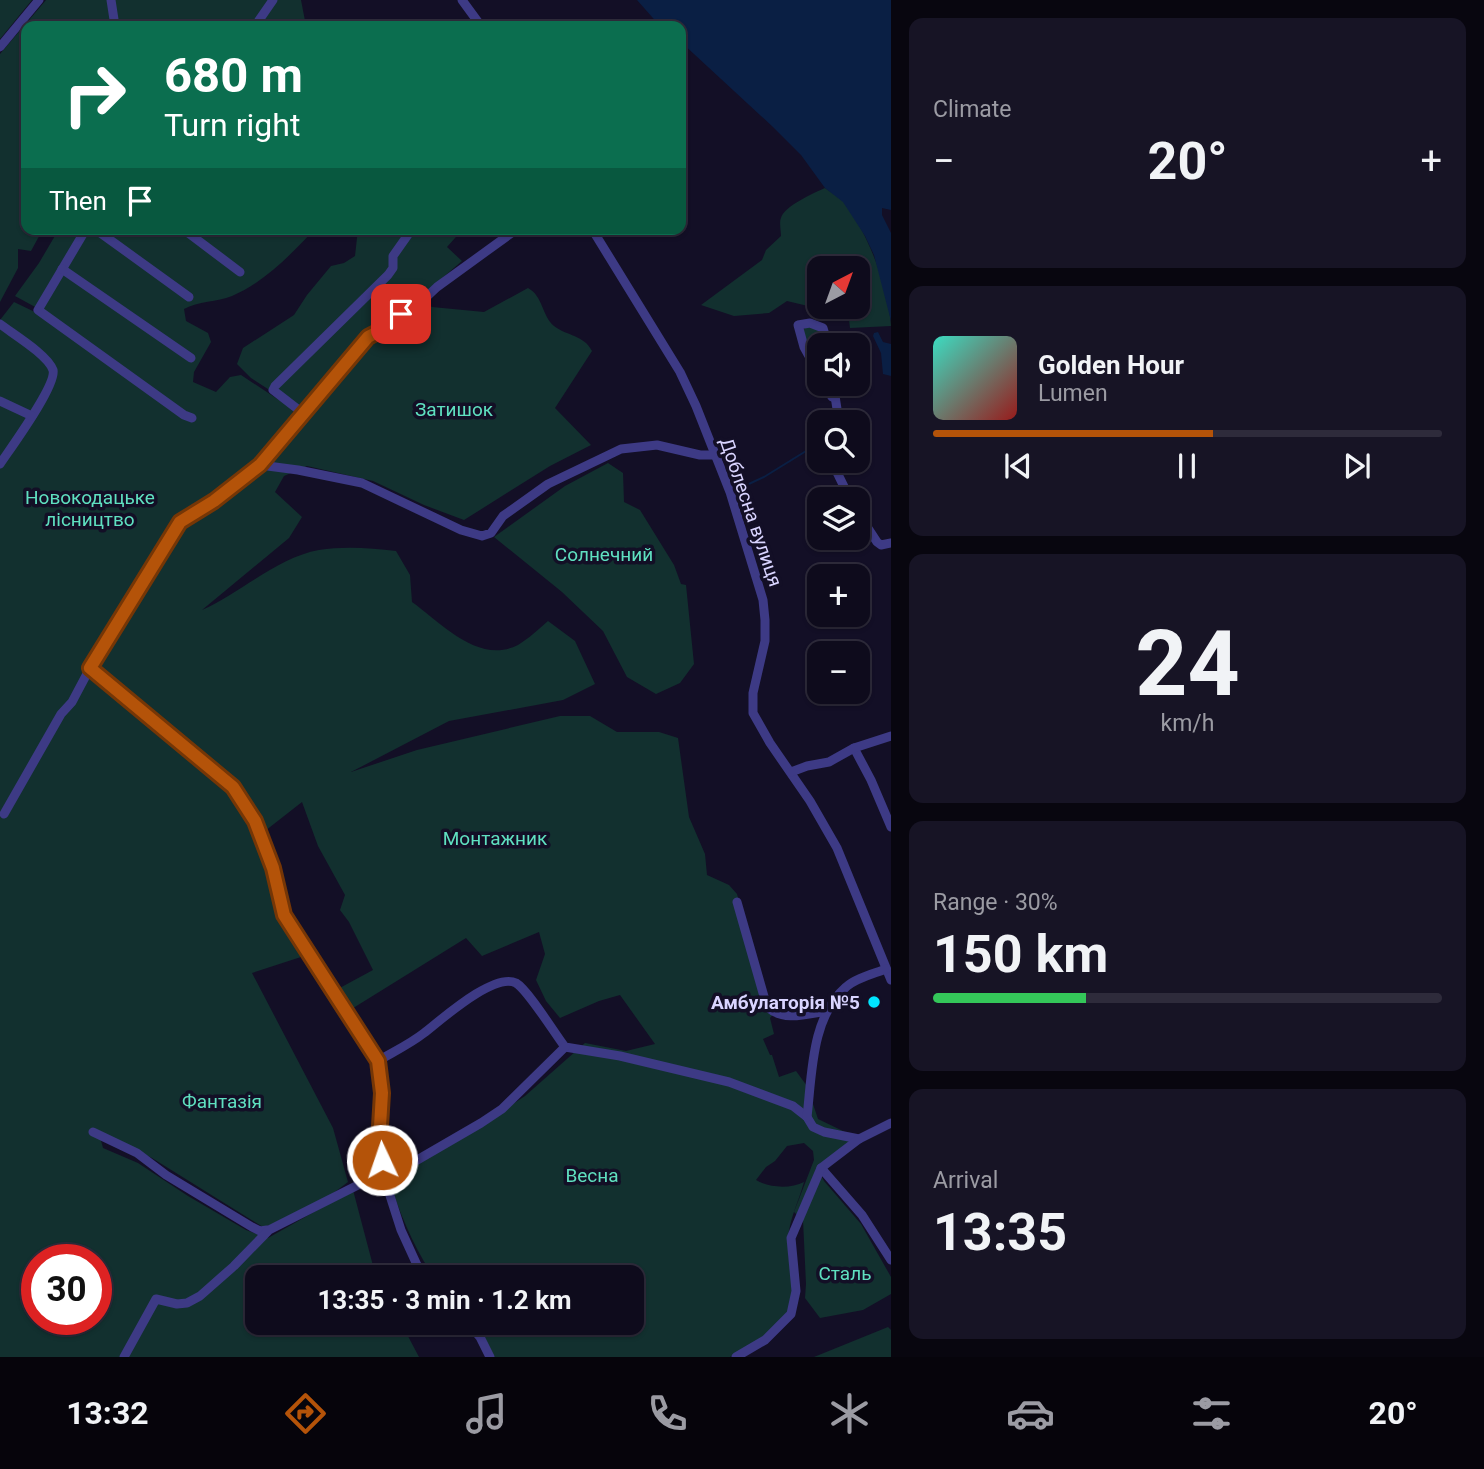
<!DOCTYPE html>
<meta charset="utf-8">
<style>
body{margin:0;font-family:Roboto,sans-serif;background:#171425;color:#f1f3f6;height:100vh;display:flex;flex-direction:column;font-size:26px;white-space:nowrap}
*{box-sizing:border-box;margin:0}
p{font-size:23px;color:#9b9ba3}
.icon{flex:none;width:38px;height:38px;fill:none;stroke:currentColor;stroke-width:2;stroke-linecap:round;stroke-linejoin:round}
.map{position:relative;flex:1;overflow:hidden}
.drawer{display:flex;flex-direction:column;gap:18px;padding:18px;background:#08060f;width:593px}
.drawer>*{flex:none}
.guide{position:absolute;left:21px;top:21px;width:665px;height:214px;border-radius:14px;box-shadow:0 2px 5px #0004,0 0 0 2px #2e2b3b;background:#0b6e4f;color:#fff;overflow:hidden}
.needle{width:46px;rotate:41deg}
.buttons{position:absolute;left:807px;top:256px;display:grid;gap:14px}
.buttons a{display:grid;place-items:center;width:63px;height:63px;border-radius:14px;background:#0e0b1c;box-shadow:0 2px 5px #0004,0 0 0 2px #2e2b3b;font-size:35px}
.speed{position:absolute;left:21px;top:1244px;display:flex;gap:14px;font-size:35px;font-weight:700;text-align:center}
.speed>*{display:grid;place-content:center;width:91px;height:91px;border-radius:50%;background:#0e0b1c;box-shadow:0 2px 5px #0004,0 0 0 2px #2e2b3b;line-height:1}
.speed .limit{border:10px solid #d22;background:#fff;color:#111}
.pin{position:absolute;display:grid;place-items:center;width:60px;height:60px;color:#fff;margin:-30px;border-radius:14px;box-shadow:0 4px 10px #0006}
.me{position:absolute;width:77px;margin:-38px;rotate:357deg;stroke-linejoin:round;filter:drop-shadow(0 0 5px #0008)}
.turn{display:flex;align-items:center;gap:24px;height:147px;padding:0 28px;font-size:32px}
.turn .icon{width:91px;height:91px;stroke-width:2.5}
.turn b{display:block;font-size:49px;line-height:60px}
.then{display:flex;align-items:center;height:66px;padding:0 28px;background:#0003;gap:14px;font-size:26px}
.big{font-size:52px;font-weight:700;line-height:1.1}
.drawer .card{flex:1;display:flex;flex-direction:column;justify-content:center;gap:10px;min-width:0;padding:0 24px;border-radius:14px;background:#171425}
.drawer .dial{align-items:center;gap:0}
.dial b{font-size:91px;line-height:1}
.song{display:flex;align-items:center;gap:21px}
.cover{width:84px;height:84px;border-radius:10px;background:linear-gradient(135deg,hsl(170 70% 55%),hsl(0 70% 35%))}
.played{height:7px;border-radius:4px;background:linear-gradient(90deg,#b45309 55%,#2e2b3b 55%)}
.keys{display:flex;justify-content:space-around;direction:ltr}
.heat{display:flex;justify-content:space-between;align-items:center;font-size:38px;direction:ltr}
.charge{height:10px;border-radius:5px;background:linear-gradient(90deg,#34c759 30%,#2e2b3b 0)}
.trip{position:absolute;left:245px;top:1265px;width:399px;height:70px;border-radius:14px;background:#0e0b1c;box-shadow:0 2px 5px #0004,0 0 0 2px #2e2b3b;font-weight:700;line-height:70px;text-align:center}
.tabs{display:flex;height:112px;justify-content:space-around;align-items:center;background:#06040b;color:#9b9ba3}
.tabs .icon{width:49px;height:49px}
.tabs .active{color:#b45309}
.tabs b{font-size:32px;color:#f1f3f6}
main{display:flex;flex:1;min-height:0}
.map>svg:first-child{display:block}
.green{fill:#12302f;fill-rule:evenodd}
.water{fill:#0a1f44}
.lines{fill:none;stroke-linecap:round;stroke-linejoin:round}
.stream{stroke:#0a1f44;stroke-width:2}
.minor{stroke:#3d3a85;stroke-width:9}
.route-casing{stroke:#753606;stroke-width:18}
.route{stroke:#b45309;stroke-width:12}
.poi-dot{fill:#00e5ff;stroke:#130f26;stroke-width:2.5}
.labels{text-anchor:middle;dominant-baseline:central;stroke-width:7;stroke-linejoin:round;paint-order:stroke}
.park-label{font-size:19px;fill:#5fe0c0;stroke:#130f26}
.street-label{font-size:19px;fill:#d9d4ff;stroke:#130f26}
.poi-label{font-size:19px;font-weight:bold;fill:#d9d4ff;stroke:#130f26;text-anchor:end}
</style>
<main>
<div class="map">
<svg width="891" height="1357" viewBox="0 0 891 1357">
<rect width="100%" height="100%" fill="#130f26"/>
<g class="green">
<polygon points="0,0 32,0 0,39"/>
<polygon points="46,0 301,0 306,26 26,26 26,229 43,229 31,251 18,249 18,268 0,302 0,54"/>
<path d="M825 188C830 192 838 196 843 201 867 230 889 288 891 326L850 328 848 312 827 313 824 306H858V268H819V281L812 278 810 281 813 299 808 306 787 301 769 313 734 316 701 305 762 260 766 250 781 236C781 231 779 222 781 218 784 206 814 193 825 188Z"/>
<polygon points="59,229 82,229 37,308 15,296 39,263"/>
<path d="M88 229H315C291 254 265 282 232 296 217 302 198 301 184 309L186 321 208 333 211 342 194 372 193 382 216 392 230 377 241 375 294 410 286 426 256 463 215 497 192 510 184 527 234 494 271 460 308 415 251 378 237 364 243 348 294 315 307 295 331 266 344 263 355 256 358 229H463L447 247 462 261 419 298 432 307 484 312 528 288C543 296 542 316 554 326 567 336 584 335 592 351L555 408 591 445 550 466 464 520 424 505 373 481 307 466 284 476 275 492 302 517 289 538 202 610C239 594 278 557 319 550 344 546 371 548 396 551L410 575 412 602C441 623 479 665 518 645 528 639 539 629 548 621L575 641 595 684 563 700 449 721 351 772 417 750 560 716H590L617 732H659L678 738 689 817 705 854 707 875 729 885 737 894 768 1003 774 1013 770 1018 774 1034 763 1039 770 1055H772L779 1077 796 1071 807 1086 818 1119 845 1132 850 1146 818 1170 824 1181 861 1224 891 1277V1294L863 1310 820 1318 805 1298 806 1284 803 1220 794 1212 814 1160 813 1151 804 1143 787 1146 775 1161 766 1167 756 1180C768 1188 791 1189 804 1182 799 1201 789 1219 788 1240 787 1257 792 1272 792 1289 793 1325 758 1341 730 1357H492L473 1323H632V1278L434 1277C413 1247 400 1213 388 1178L455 1142 525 1096 585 1043 626 1051 655 1044 620 995 599 1001 560 1018 546 1001 536 980 545 954 539 932 482 956 466 938 350 1010 336 990 373 970 349 922 340 910 345 895 318 846 302 802 256 838 272 884 279 919 304 956 252 973 333 1128 348 1182C323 1202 294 1219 263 1227L152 1158 99 1133 103 1148 138 1163 188 1196 246 1230 268 1238 353 1190 376 1277 257 1278V1323H401L419 1357H0V320L14 302 39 314ZM37 1260H96V1320H37Z"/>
<polygon points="806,327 815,327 822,330 827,345 819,345 819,362 814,363 802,331"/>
<polygon points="608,463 623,473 624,502 640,510 674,565 681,584 686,585 694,664 680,683 656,694 627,677 603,631 562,592 494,537 565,486"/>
<polygon points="888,1327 891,1330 891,1357 814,1357"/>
</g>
<g class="water">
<polygon points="637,0 891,0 891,210 882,208 882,215 891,233 891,321 874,255 865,236 843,202 825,188 801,155 773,127 681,42 681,26 660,26"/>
<polygon points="878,332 883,342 891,344 891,376 883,374 881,353 873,336 874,333"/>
</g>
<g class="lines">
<polyline class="stream" points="736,490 764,477 819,443"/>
<g class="minor">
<polyline points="111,0 115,26"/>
<polyline points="462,0 481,26"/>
<polyline points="255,26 273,0"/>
<polyline points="0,47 39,0"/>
<polyline points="86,229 38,310 184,415 192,418"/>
<polyline points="95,229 189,297"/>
<polyline points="183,229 240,272"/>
<polyline points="264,229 270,229"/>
<polyline points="592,229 680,372 696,406 730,492 763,600 765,620 765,641 753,693 753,713 770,743 810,801 837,848 891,980"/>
<polyline points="62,269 191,358"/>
<path d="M0 324C13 334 48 355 53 370 57 385 10 449 0 464"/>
<polyline points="819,374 804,347 798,325 810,323 823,328 828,345"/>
<polyline points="824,383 832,397"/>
<polyline points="833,383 839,422"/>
<polyline points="0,401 32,416"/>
<polyline points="304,414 273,390 275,386 388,275 393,268 393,256 412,229"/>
<polyline points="831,460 850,499"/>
<polyline points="260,465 298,470 362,483 461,530 482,536 491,533 503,516 548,484 621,449 657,445 700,455 715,455"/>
<polyline points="858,513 877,542 881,545 891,543"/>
<polyline points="90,668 233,787 255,821 273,868 284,915 378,1061 382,1093 379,1143 384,1177 401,1230 417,1265 428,1278"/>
<polyline points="854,748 871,780 891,827"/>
<polyline points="791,772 807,766 829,762 854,748 891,736"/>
<polyline points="4,814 61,714 72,702 90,668 180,522 214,501 260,465 368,337 420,303 437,287 517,229"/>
<path d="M737 902 767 1007C784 1022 807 1014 827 1011"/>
<path d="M378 1061C393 1052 410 1044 424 1033 441 1020 494 972 516 983 528 990 555 1034 565 1047L620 1056 729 1082 793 1106 807 1117 813 1127 824 1132 859 1139"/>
<path d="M807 1117C812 1075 811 1017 846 987 856 978 873 974 886 969"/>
<polyline points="93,1132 137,1153 166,1175 252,1227 260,1231 267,1230"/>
<polyline points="821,1168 862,1215 891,1260"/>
<polyline points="468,1323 480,1337 490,1357"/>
<polyline points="124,1357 156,1299 177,1304 187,1303 200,1296 234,1266 269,1230 358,1185 400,1170 481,1123 502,1109 565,1047"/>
<polyline points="736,1357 765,1340 791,1314 796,1291 791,1238 821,1168 859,1139 891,1123"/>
</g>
</g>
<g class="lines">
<defs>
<polyline id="route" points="382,1160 379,1143 382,1093 378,1061 284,915 273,868 255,821 233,787 90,668 180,522 214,501 260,465 368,337 385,328 401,314"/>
</defs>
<use href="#route" class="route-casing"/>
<use href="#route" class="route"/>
</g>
<circle class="poi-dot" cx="874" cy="1002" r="7"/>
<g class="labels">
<g class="park-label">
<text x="454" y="409">Затишок</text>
<text x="90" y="497">Новокодацьке<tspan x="90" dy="22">лісництво</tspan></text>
<text x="604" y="554">Солнечний</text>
<text x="495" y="838">Монтажник</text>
<text x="222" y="1101">Фантазія</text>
<text x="592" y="1175">Весна</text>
<text x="845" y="1273">Сталь</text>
</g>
<g class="street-label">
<text transform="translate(751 512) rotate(71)">Доблесна вулиця</text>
</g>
<g class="poi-label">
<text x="860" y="1002">Амбулаторія №5</text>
</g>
</g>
</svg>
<div class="buttons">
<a><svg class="needle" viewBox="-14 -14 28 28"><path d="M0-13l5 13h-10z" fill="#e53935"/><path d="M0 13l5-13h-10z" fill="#9b9ba3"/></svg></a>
<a><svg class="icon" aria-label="sound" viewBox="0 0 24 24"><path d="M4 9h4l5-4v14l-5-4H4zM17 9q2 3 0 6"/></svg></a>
<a><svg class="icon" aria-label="search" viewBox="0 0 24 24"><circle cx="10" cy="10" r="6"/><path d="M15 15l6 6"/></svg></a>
<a><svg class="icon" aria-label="layers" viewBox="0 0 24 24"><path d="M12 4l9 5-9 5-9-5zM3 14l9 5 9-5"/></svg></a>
<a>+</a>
<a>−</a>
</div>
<div class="speed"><div class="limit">30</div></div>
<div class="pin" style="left:401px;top:314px;background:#d93025"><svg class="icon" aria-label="arrive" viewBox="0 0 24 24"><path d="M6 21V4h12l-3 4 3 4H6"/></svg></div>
<svg class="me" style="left:382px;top:1160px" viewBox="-20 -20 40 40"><circle r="17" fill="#b45309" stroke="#fff" stroke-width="3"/><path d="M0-11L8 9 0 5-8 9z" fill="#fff"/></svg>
<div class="trip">13:35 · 3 min · 1.2 km</div>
<div class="guide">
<div class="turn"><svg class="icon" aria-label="right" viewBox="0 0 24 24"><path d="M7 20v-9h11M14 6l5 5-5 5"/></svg><div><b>680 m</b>Turn right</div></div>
<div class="then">Then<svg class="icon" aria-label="arrive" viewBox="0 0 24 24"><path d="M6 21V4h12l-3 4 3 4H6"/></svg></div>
</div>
</div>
<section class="drawer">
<div class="card"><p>Climate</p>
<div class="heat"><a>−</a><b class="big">20°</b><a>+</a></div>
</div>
<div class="card">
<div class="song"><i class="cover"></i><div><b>Golden Hour</b><p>Lumen</p></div></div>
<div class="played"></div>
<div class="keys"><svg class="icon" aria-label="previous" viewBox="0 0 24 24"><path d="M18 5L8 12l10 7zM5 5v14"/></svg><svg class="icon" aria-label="pause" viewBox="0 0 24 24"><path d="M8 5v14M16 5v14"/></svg><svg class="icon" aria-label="next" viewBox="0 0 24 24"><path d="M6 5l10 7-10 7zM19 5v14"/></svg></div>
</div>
<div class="card dial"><b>24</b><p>km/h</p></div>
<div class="card"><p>Range · 30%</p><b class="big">150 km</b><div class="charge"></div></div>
<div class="card"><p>Arrival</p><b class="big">13:35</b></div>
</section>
</main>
<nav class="tabs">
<b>13:32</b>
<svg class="icon active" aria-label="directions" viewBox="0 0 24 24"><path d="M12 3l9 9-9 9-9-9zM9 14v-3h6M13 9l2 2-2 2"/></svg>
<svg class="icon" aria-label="music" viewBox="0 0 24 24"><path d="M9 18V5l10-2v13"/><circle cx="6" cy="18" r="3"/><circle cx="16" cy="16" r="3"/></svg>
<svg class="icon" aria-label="phone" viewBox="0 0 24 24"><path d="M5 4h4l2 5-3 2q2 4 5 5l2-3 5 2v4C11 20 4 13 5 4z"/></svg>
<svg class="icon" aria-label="climate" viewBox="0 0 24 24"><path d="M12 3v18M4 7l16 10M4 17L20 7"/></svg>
<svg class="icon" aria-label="car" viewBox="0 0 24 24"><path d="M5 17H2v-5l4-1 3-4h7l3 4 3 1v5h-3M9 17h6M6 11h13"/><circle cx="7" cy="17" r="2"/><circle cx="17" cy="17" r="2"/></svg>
<svg class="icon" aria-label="filters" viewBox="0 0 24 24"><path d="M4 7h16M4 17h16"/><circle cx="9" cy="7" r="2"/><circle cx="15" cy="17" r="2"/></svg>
<b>20°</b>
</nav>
